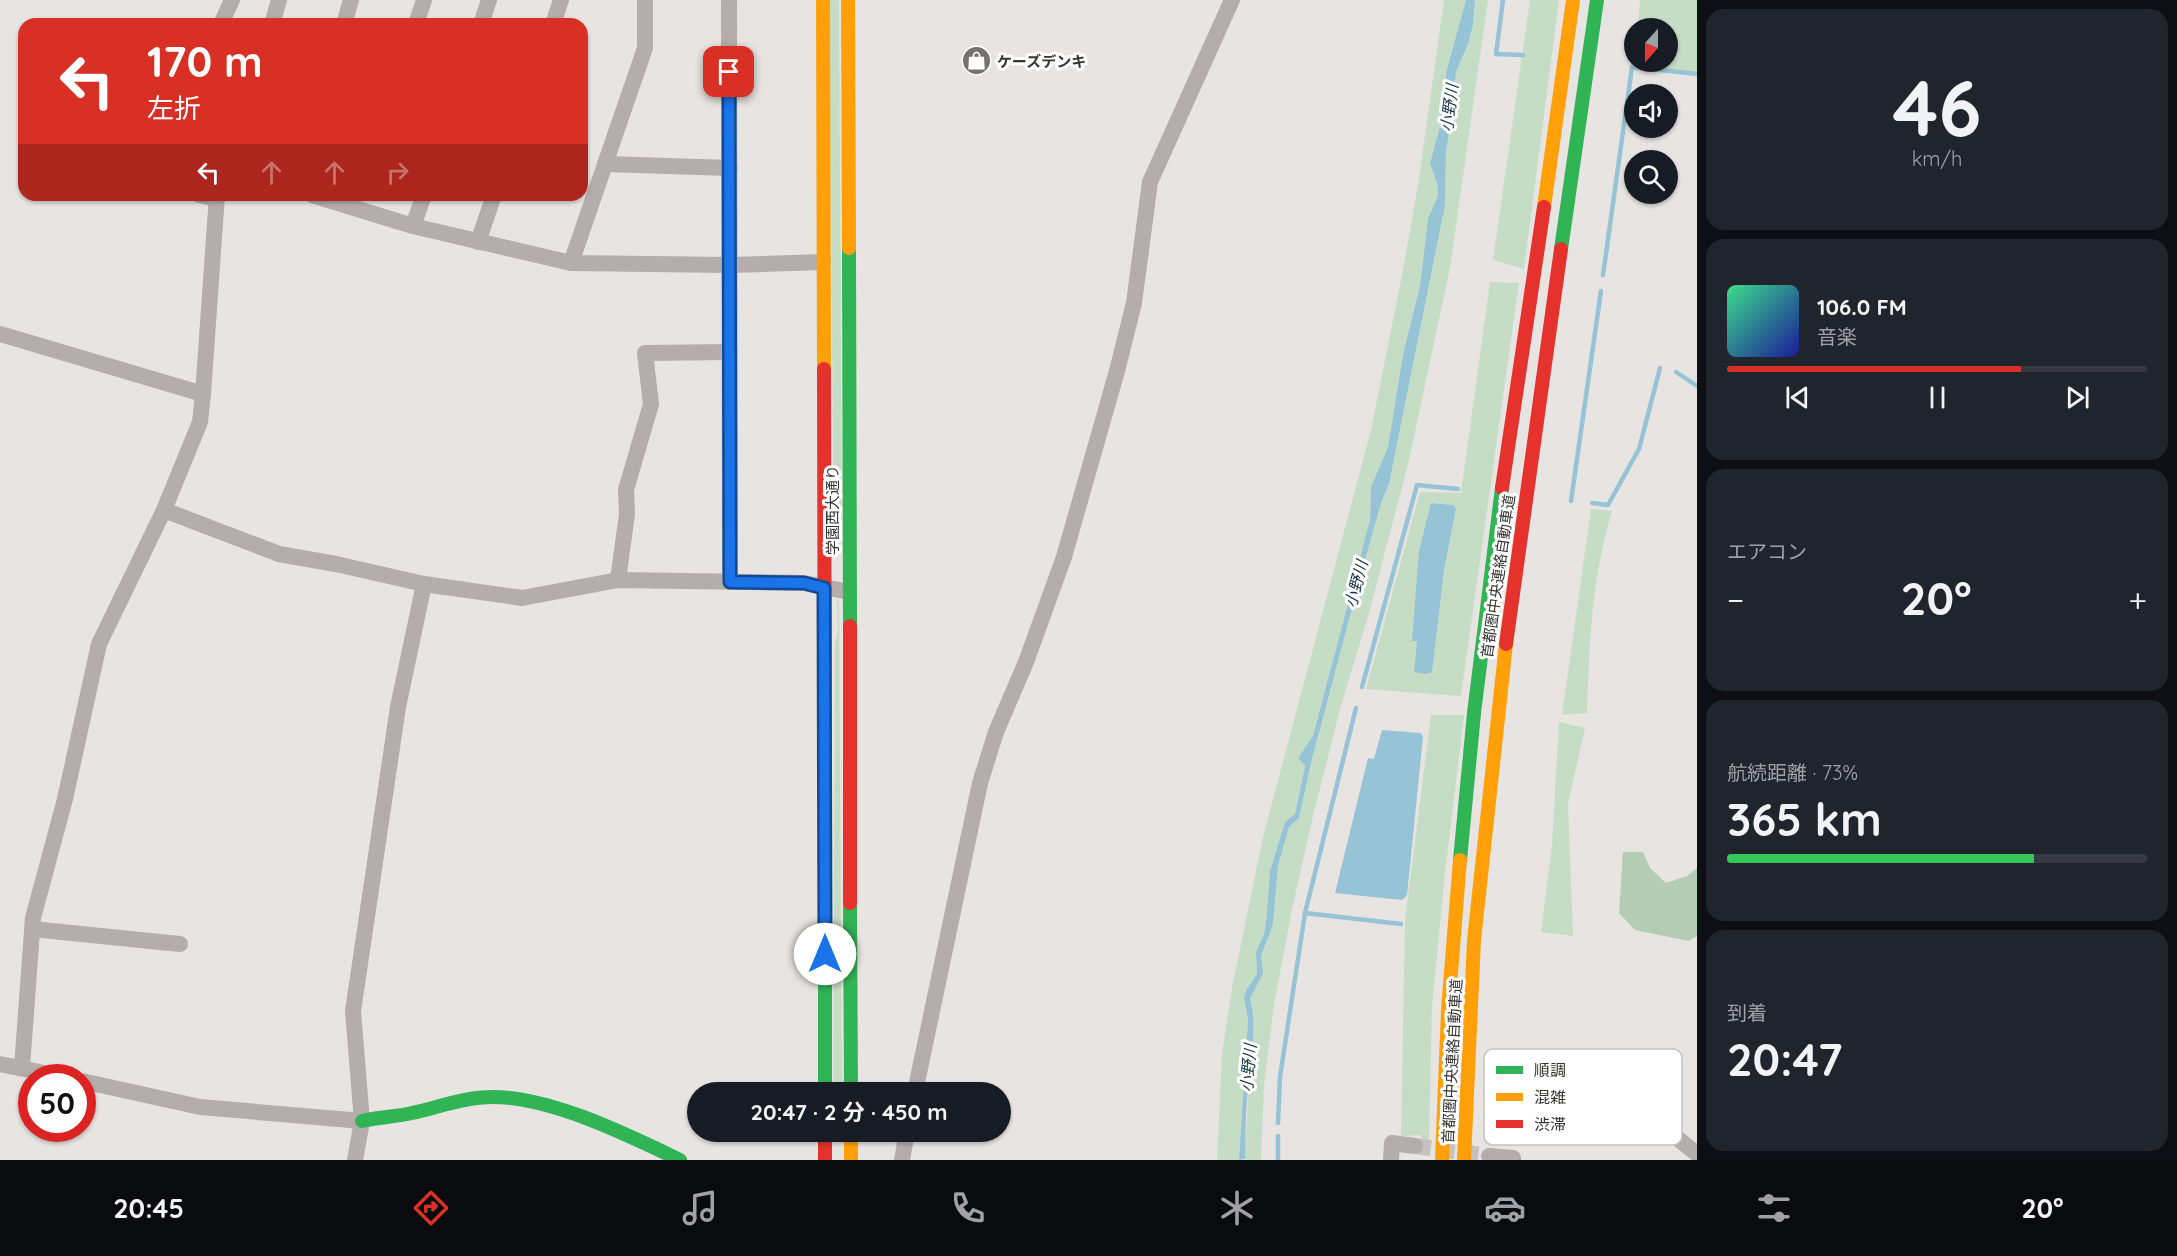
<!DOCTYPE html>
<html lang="ja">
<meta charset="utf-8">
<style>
body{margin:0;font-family:Quicksand,"Noto Sans JP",sans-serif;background:#20242c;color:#f1f3f6;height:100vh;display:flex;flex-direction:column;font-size:22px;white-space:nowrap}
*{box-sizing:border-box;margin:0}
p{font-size:20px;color:#9ea1a6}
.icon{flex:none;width:33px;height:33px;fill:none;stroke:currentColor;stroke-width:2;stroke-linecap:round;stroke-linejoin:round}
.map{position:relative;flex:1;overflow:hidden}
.panel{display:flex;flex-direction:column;gap:9px;padding:9px;background:#0d0f14;width:480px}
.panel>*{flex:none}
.top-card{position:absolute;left:18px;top:18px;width:570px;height:183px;border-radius:18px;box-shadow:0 2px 4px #0004;background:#d93025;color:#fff;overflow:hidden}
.needle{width:39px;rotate:201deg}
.buttons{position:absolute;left:1624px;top:18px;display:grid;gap:12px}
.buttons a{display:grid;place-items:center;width:54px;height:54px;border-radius:50%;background:#171b24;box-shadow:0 2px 4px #0004;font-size:30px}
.speed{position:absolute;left:18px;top:1064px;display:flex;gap:12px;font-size:30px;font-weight:700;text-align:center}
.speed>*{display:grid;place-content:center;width:78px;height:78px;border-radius:50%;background:#171b24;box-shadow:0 2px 4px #0004;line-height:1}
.speed .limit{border:9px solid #d22;background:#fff;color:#111}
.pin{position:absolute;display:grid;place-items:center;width:51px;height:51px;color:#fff;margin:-26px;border-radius:12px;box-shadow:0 3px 9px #0006}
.me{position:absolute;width:66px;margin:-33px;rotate:0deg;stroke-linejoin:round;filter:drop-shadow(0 0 4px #0008)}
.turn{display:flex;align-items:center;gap:21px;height:126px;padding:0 30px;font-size:27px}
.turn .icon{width:78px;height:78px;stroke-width:2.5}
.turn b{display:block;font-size:42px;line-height:51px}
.lanes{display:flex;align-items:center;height:57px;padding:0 30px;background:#0003;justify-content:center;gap:30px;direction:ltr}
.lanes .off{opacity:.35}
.big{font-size:45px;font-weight:700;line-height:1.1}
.panel .tile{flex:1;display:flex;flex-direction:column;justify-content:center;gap:9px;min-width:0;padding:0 21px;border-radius:18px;background:#20242c}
.panel .dial{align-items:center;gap:0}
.dial b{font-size:78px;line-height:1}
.song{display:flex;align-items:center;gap:18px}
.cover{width:72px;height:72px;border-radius:9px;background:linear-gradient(135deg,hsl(150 70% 55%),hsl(240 70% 35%))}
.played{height:6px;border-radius:3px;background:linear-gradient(90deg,#d93025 70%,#363941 70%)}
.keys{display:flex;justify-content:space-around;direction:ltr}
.heat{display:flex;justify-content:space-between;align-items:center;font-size:33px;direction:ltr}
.charge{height:9px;border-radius:4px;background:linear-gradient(90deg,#34c759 73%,#363941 0)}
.trip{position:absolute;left:687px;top:1082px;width:324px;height:60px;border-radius:30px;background:#171b24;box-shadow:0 2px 4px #0004;font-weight:700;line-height:60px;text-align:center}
.menu{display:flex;height:96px;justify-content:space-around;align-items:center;background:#090b0e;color:#9ea1a6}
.menu .icon{width:42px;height:42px}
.menu .current{color:#d93025}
.menu b{font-size:27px;color:#f1f3f6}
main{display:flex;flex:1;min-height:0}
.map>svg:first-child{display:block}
.green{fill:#c6ddc5;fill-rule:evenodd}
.forest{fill:#b4ccb3}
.water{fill:#97c3d6}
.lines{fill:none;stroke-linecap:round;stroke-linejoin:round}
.stream{stroke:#97c3d6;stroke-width:4.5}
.street-tunnel{stroke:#c4c1be;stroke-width:16;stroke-dasharray:16 8;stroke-linecap:butt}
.street{stroke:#b5acac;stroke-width:16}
.fast{stroke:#30b455;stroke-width:14}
.slow{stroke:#ff9f0a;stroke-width:14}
.jam{stroke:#e5322d;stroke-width:14}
.route-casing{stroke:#114b97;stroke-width:15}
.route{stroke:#1a73e8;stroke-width:10}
.labels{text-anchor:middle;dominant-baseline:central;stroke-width:6;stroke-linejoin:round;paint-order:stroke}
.poi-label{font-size:15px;font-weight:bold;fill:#363332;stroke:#fff;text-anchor:start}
.street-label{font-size:15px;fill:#363332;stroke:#fff}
.water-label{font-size:16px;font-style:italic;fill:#153340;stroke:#fff}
.key{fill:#fff;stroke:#c3c2c2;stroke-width:1.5}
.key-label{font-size:16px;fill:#363332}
</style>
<main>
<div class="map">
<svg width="1697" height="1160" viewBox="0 0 1697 1160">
<rect width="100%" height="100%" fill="#e7e4e1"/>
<g class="green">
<polygon points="829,0 839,0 842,528 834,556"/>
<polygon points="1444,0 1466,0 1447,69 1442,100 1440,127 1430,163 1438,187 1438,195 1428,219 1420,286 1403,355 1388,447 1371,487 1370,520 1313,737 1300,755 1299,759 1305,766 1295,814 1285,822 1270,871 1266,923 1264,934 1256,952 1257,974 1247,989 1248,1019 1239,1160 1217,1160 1222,1054 1232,988 1263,837 1371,430 1403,270 1418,185"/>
<polygon points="1475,0 1488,0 1450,268 1409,460 1368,617 1340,709 1313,816 1291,914 1274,1005 1264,1086 1261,1160 1245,1160 1252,1007 1250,999 1263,973 1261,956 1273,924 1278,866 1289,827 1299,818 1311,763 1361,575 1381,503 1389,484 1445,205 1446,151 1452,115 1456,72 1468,44 1473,25"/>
<polygon points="1530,0 1559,0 1524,269 1493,260"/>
<polygon points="1640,0 1697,0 1697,72 1634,67 1635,54 1635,62 1668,62 1668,28 1638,28"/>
<path d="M1490 282 1519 283 1461 696 1366 689 1420 492 1461 493ZM1431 503 1453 505 1456 509 1444 570 1414 672Z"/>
<path d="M1591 509 1612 511C1592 576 1589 645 1587 713L1562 715Z"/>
<polygon points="839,599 842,1092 833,1092 835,642 838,632 837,602"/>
<polygon points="1431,715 1464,715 1444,882 1432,1008 1429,1142 1421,1142 1421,1135 1401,1136 1405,920"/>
<polygon points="1559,722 1585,728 1568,804 1573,936 1541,932 1552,845"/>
</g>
<polygon class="forest" points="1623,852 1643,852 1650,868 1666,883 1687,876 1697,868 1697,936 1689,941 1635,930 1619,913"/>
<g class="water">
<path d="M1466 0H1475L1473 25 1468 44 1456 72 1452 115 1446 151 1445 205 1389 484 1381 503 1361 575 1311 763 1299 818 1289 827 1278 866 1273 924 1261 956 1263 973 1250 999C1259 1028 1247 1084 1246 1116 1245 1130 1246 1144 1245 1159L1239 1160 1248 1019 1244 998 1247 989 1257 974 1256 952 1264 934 1266 923 1270 871 1285 822 1295 814 1305 766 1299 759 1300 755 1313 736 1370 520 1371 487 1388 447 1403 355 1420 286 1428 219 1438 195V187L1430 163 1440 127 1442 100 1447 69Z"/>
<polygon points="1431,503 1453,505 1456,509 1444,570 1432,672 1426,674 1414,672 1417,641 1412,641 1419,551"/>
<polygon points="1382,730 1421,733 1423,737 1407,895 1402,900 1335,893 1368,758 1374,759"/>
</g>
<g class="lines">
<g class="stream">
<polyline points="1503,0 1496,54 1523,55"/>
<polyline points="1603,275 1632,67 1697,74"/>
<polyline points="1676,372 1697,386"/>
<polyline points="1571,501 1601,291"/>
<polyline points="1592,503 1608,505 1639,449 1660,368"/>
<polyline points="1362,687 1417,485 1458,489"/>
<polyline points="1305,913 1401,924"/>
<polyline points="1278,1123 1280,1077 1305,913 1356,708"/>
<polyline points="1278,1136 1278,1160"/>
</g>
<polyline class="street-tunnel" points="1415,1146 1489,1156"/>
<g class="street">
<polyline points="729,0 730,582"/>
<polyline points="221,24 232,0"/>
<polyline points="272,24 279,0"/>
<polyline points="344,24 351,0"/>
<polyline points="416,24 424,0"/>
<polyline points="481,24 489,0"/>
<polyline points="553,24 561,0"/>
<polyline points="605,164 730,168"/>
<polyline points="199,195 216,199"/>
<polyline points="312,195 413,226 571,263 730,265 823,262"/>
<polyline points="413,226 424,195"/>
<polyline points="478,242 494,195"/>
<polyline points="571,263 645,48 645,0"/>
<polyline points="0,334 203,394"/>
<polyline points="164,510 279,554 336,564 424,584 522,598 618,580 804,583 849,592"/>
<polyline points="618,580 627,514 626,490 651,404 645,353 730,352"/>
<polyline points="32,929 180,944"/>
<polyline points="0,1064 64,1077"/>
<polyline points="22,1067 33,918 65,799 99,644 164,510 200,422 203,394 217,195"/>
<polyline points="1562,1070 1618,1093 1640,1108 1697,1154"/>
<polyline points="82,1081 200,1107 362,1121"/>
<polyline points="915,1092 980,783 996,732 1026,662 1064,557 1117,371 1134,303 1150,182 1232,0"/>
<polyline points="1489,1156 1513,1158 1513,1160"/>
<polyline points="355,1160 362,1121 353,1011 398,707 424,584"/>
<polyline points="902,1160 907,1131"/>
<polyline points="1391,1160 1392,1143 1415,1146"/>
</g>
<g class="fast">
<polyline points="849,248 850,626"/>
<polyline points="1561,249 1597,0"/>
<polyline points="825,840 825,1092"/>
<polyline points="1460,860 1474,713 1502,488"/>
<polyline points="850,903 851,1092"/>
<path d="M362 1121C378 1117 395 1117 412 1113 439 1107 465 1097 493 1097 551 1097 628 1135 680 1160"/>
</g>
<g class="slow">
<polyline points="823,0 824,369"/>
<polyline points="848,0 849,248"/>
<polyline points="1544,207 1573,0"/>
<polyline points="851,1131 851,1160"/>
<polyline points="1442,1160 1448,1010 1460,860"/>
<polyline points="1464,1160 1474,940 1506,644"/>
</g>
<g class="jam">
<polyline points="824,369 825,840"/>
<polyline points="1502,488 1544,207"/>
<polyline points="850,626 850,903"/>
<polyline points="1506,644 1561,249"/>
<polyline points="825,1131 825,1160"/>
</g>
</g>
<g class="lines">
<defs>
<polyline id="route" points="729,72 730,582 804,583 824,588 825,954"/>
</defs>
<use href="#route" class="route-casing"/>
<use href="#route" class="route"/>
</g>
<defs>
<symbol id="shop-disc" viewBox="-11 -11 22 22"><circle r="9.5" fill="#74716f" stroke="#fff"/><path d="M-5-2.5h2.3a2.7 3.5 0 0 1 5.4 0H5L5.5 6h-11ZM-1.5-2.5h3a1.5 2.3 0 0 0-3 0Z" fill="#fff"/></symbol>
</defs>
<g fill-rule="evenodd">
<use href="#shop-disc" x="960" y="44" width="33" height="33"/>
</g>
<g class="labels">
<g class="poi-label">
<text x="997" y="61">ケーズデンキ</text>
</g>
<g class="street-label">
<text transform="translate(832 510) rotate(-90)">学園西大通り</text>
<text transform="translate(1498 576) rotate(-82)">首都圏中央連絡自動車道</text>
<text transform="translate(1452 1061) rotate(-87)">首都圏中央連絡自動車道</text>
</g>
<g class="water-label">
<text transform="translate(1449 108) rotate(-83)">小野川</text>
<text transform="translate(1356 584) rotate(-75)">小野川</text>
<text transform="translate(1248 1068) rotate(-85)">小野川</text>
</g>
</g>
<rect x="1484" y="1049" width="198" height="96" rx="9" class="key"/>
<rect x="1496" y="1066" width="27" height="8" fill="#30b455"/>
<rect x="1496" y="1093" width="27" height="8" fill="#ff9f0a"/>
<rect x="1496" y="1120" width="27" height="8" fill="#e5322d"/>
<g class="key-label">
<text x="1534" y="1076">順調</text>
<text x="1534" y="1103">混雑</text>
<text x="1534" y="1130">渋滞</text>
</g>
</svg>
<div class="buttons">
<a><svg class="needle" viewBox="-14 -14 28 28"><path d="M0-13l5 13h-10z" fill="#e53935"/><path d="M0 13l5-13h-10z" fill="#9ea1a6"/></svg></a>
<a><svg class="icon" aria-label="sound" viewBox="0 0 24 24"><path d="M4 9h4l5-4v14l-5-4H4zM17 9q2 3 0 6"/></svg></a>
<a><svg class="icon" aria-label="search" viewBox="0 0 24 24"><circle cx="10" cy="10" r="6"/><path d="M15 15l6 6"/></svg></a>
</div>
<div class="speed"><div class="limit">50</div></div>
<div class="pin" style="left:729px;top:72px;background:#d93025"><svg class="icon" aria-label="arrive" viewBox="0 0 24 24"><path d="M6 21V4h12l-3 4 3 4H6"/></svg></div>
<svg class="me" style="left:825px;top:954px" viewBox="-20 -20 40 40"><circle r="19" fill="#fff"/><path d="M0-13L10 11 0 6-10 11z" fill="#1a73e8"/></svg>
<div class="trip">20:47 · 2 分 · 450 m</div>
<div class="top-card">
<div class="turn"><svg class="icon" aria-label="left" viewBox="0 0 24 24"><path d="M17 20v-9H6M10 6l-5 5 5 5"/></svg><div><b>170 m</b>左折</div></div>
<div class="lanes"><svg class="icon" aria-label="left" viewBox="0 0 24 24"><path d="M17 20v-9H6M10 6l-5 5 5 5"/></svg><svg class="icon off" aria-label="ahead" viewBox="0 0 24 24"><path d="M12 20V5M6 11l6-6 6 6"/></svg><svg class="icon off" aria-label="ahead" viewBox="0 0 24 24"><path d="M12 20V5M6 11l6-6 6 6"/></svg><svg class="icon off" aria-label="right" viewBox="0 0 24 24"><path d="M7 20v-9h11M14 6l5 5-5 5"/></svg></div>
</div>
</div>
<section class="panel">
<div class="tile dial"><b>46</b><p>km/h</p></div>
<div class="tile">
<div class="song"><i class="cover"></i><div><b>106.0 FM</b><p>音楽</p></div></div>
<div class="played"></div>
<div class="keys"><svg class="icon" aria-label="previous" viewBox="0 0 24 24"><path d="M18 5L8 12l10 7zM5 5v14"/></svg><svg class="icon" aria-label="pause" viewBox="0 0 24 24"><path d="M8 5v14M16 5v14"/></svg><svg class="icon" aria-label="next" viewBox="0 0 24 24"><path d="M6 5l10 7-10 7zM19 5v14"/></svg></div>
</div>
<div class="tile"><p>エアコン</p>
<div class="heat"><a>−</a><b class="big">20°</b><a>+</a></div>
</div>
<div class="tile"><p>航続距離 · 73%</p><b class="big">365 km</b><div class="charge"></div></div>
<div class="tile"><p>到着</p><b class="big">20:47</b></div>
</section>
</main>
<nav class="menu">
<b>20:45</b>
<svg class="icon current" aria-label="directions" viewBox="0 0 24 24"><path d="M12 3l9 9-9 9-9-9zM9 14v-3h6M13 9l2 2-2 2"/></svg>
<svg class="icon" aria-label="music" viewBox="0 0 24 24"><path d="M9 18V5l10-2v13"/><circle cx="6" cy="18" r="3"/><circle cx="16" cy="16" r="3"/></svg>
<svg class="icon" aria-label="phone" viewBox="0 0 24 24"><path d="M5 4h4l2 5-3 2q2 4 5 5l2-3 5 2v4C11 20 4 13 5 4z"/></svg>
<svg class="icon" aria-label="climate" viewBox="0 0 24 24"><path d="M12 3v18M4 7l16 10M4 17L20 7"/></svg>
<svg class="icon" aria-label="car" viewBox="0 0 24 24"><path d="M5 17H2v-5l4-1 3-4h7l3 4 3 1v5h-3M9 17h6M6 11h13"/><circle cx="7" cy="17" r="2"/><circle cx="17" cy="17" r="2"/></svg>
<svg class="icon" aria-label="filters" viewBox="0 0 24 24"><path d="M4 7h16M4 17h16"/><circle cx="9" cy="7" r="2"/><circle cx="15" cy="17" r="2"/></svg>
<b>20°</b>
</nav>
